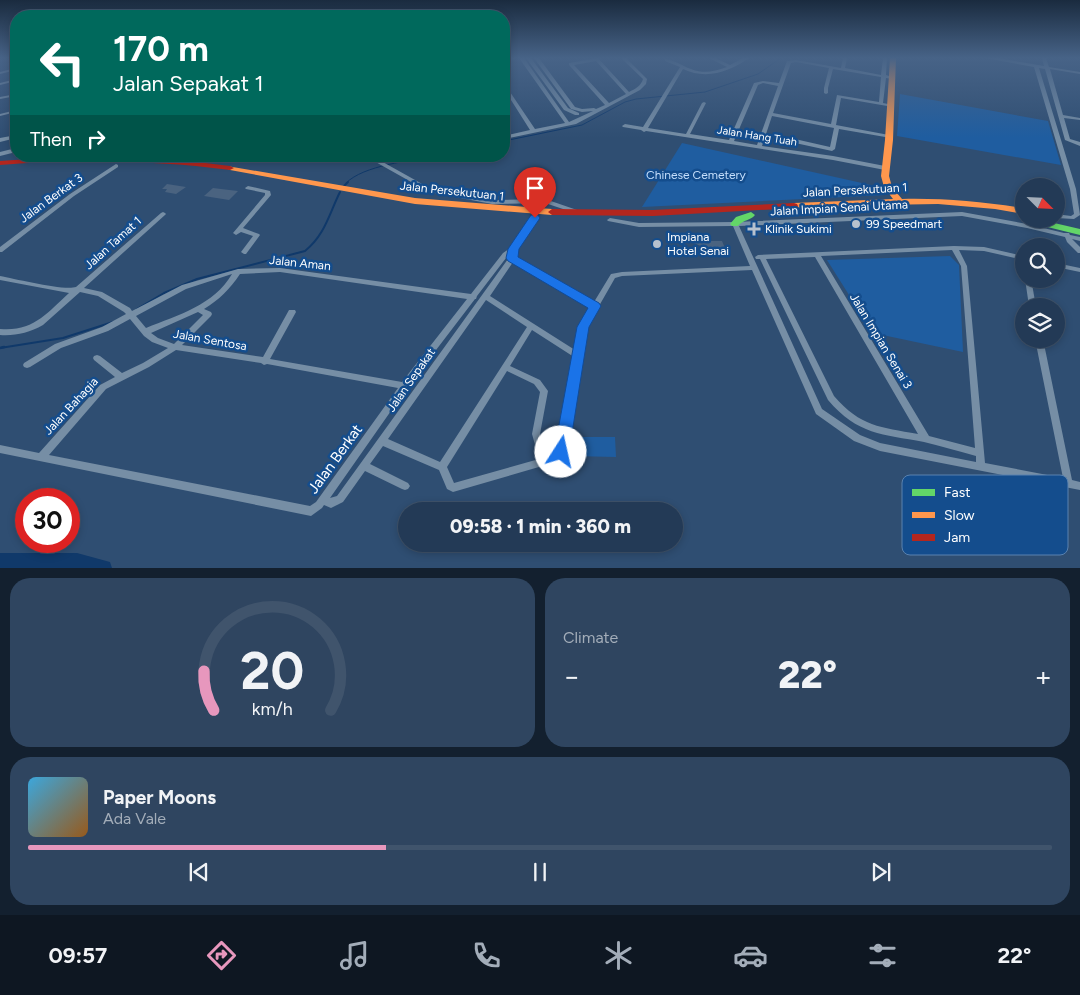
<!DOCTYPE html>
<meta charset="utf-8">
<style>
body{margin:0;font-family:Figtree,sans-serif;background:#2f4560;color:#f1f3f6;height:100vh;display:flex;flex-direction:column;font-size:19px;white-space:nowrap}
*{box-sizing:border-box;margin:0}
p{font-size:16px;color:#a3adb9}
.icon{flex:none;width:28px;height:28px;fill:none;stroke:currentColor;stroke-width:2;stroke-linecap:round;stroke-linejoin:round}
.map{position:relative;height:568px;overflow:hidden}
.side{display:flex;flex-direction:column;gap:10px;padding:10px;background:#13202f;flex:1}
.side>*{flex:none}
.top-card{position:absolute;left:10px;top:10px;width:500px;height:152px;border-radius:20px;box-shadow:0 2px 8px #0003,0 0 0 1px #40546c;background:#00695c;color:#fff;overflow:hidden}
.needle{width:32px;rotate:114deg}
.buttons{position:absolute;left:1015px;top:178px;display:grid;gap:10px}
.buttons a{display:grid;place-items:center;width:50px;height:50px;border-radius:50%;background:#233a56;box-shadow:0 2px 8px #0003,0 0 0 1px #40546c;font-size:25px}
.speed{position:absolute;left:15px;top:488px;display:flex;gap:10px;font-size:25px;font-weight:700;text-align:center}
.speed>*{display:grid;place-content:center;width:65px;height:65px;border-radius:50%;background:#233a56;box-shadow:0 2px 8px #0003,0 0 0 1px #40546c;line-height:1}
.speed .limit{border:8px solid #d22;background:#fff;color:#111}
.pin{position:absolute;display:grid;place-items:center;width:42px;height:42px;color:#fff;margin:-51px -21px;border-radius:50% 50% 50% 0;rotate:-45deg;box-shadow:0 0 5px #0007}
.pin .icon{rotate:45deg}
.me{position:absolute;width:55px;margin:-28px;rotate:10deg;stroke-linejoin:round;filter:drop-shadow(0 0 4px #0008)}
.turn{display:flex;align-items:center;gap:18px;height:105px;padding:0 20px;font-size:22px}
.turn .icon{width:65px;height:65px;stroke-width:2.5}
.turn b{display:block;font-size:35px;line-height:42px}
.then{display:flex;align-items:center;height:48px;padding:0 20px;background:#0003;gap:10px;font-size:19px}
.big{font-size:38px;font-weight:800;line-height:1.1}
.side .tile{flex:1;display:flex;flex-direction:column;justify-content:center;gap:8px;min-width:0;padding:0 18px;border-radius:20px;background:#2f4560}
.side .dial{align-items:center;gap:0}
.dial svg{height:130px;overflow:visible;fill:none;stroke:#40546c;stroke-width:7;stroke-linecap:round;text-anchor:middle}
.dial text{fill:#f1f3f6;stroke:none}
.song{display:flex;align-items:center;gap:15px}
.cover{width:60px;height:60px;border-radius:8px;background:linear-gradient(135deg,hsl(200 70% 55%),hsl(30 70% 35%))}
.played{height:5px;border-radius:2px;background:linear-gradient(90deg,#e797bd 35%,#40546c 35%)}
.keys{display:flex;justify-content:space-around;direction:ltr}
.heat{display:flex;justify-content:space-between;align-items:center;font-size:28px;direction:ltr}
.side .tiles{flex:1;display:grid;gap:10px;grid-template-columns:1fr 1fr}
.tile:last-child{grid-column:span 2}
.trip{position:absolute;left:398px;top:502px;width:285px;height:50px;border-radius:25px;background:#233a56;box-shadow:0 2px 8px #0003,0 0 0 1px #40546c;font-weight:800;line-height:50px;text-align:center}
.tabs{display:flex;height:80px;justify-content:space-around;align-items:center;background:#0e1722;color:#a3adb9}
.tabs .icon{width:35px;height:35px}
.tabs .on{color:#e797bd}
.tabs b{font-size:22px;color:#f1f3f6}
.map>svg:first-child{display:block}
.green{fill:#1f5da0}
.lines{fill:none;stroke-linecap:round;stroke-linejoin:round}
.stream-far2{stroke:#10396a;stroke-width:1}
.stream-far1{stroke:#10396a;stroke-width:2}
.stream{stroke:#10396a;stroke-width:2.5}
.river{fill:#10396a;fill-rule:evenodd}
.building{fill:#4a6380}
.street{fill:#768ea5;fill-rule:evenodd}
.fast{fill:#63d668;fill-rule:evenodd}
.slow{fill:#ff974d;fill-rule:evenodd}
.jam{fill:#b3261e;fill-rule:evenodd}
.route{fill:#1a73e8;stroke:#114b97}
.poi-dot{fill:#b6c1ce;stroke:#144d8d;stroke-width:2}
.labels{text-anchor:middle;dominant-baseline:central;stroke-width:5;stroke-linejoin:round;paint-order:stroke}
.far-street-label{font-size:11px;fill:#fff;stroke:#144d8d}
.park-label{font-size:12px;fill:#c5dffc;stroke:#144d8d}
.street-label{font-size:12px;fill:#fff;stroke:#144d8d}
.poi-label{font-size:12px;fill:#fff;stroke:#144d8d;text-anchor:start}
.near-street-label{font-size:15px;fill:#fff;stroke:#144d8d}
.key{fill:#144d8d;stroke:#5a82af;stroke-width:1}
.key-label{font-size:14px;fill:#fff}
</style>
<div class="map">
<svg width="1080" height="568" viewBox="0 0 1080 568">
<rect width="100%" height="100%" fill="#2f4e72"/>
<g class="green">
<polygon points="900,94 1048,121 1061,165 897,136"/>
<polygon points="682,143 880,187 885,195 642,207"/>
<polygon points="950,256 959,265 963,352 873,333 827,260"/>
<polygon points="572,437 615,437 616,457 572,456"/>
</g>
<g class="lines">
<g class="stream-far2">
<polyline points="504,141 582,125 625,102 636,99 705,92 758,74 781,58"/>
<path d="M346 183C364 165 410 161 435 156"/>
</g>
<g class="stream-far1">
<polyline points="343,187 348,182"/>
<path d="M137 309 164 293 197 279 305 251C325 235 329 214 340 192"/>
<polyline points="0,348 63,338 113,322"/>
</g>
<polyline class="stream" points="0,348 4,347"/>
<polygon class="river" points="0,553 77,553 110,562 112,568 0,568"/>
</g>
<g class="building">
<polygon points="167,184 186,187 176,194 165,192 167,189 162,189"/>
<polygon points="213,188 221,189 238,191 229,200 204,196"/>
<polygon points="689,241 722,241 727,253 705,253 703,247"/>
</g>
<g class="lines">
<g class="street">
<polygon points="505,58 516,58 504,61 504,59"/>
<path d="M519 58H524L569 122 593 111 582 112 571 109 534 58H539L575 107 582 109 594 108 596 109 605 105 569 65V63L598 58 629 92C635 89 641 86 643 79L621 58H626L647 79 646 84 640 90 576 124 504 139V136L530 130 504 89V85L506 86 535 129 565 123ZM596 61 626 94 609 103 574 65Z"/>
<polygon points="526,58 531,58 568,108 579,113 579,115 575,115 564,110"/>
<path d="M709 58H715L730 65 743 58H749C729 72 706 80 683 69L648 128 686 134 702 103 704 102 706 103 690 134 729 140 754 83 763 81 779 83 787 61 796 60 841 68 843 58H847L845 68 881 75 883 58H887L886 75 895 78 893 79 886 78 883 103 893 105V107L841 98 836 125 889 135 891 136V138L839 129 835 149 832 151 786 141 783 139 786 137 830 147 834 128 772 116 762 146 833 156 885 166 888 168 885 170 833 160 646 131 644 132 641 130 623 127 622 126 625 124 643 127 680 67 665 61V59C672 60 678 63 684 66 700 74 710 73 727 67ZM796 62 829 68 824 88V93L826 94 828 93V88L833 69 881 77 879 102 837 95 831 124 773 113 791 63ZM763 83 778 86 757 145 734 141 758 85Z"/>
<polygon points="985,58 998,58 1044,66 1042,58 1046,58 1049,67 1080,72 1080,74 1050,69 1063,115 1080,118 1080,120 1064,118 1070,139 1080,142 1080,146 1065,140 1045,69 1039,68 1076,189 1080,215 1074,219 1056,218 1056,214 1071,216 1074,214 1070,189 1034,67"/>
<polygon points="16,68 16,70 0,74 0,72"/>
<polygon points="16,79 16,81 0,85 0,83"/>
<polygon points="16,94 16,96 0,99 0,97"/>
<polygon points="16,110 16,112 0,116 0,114"/>
<polygon points="16,135 16,138 0,142 0,138"/>
<polygon points="16,148 16,152 0,156 0,152"/>
<polygon points="365,156 372,156 433,190 496,200 545,199 577,210 578,211 575,213 545,203 492,204 429,192"/>
<polygon points="116,164 118,165 118,167 74,196 2,252 0,252 0,247 70,194"/>
<polygon points="248,186 270,191 271,195 243,228 259,234 260,235 246,254 244,254 241,252 253,236 241,232 236,235 233,233 265,195 265,193 246,189 245,188"/>
<path d="M163 212 165 213 166 214 165 215 84 288 102 292 130 308 132 311 182 285 238 269 280 268 471 294 503 253 512 247 533 217 535 216 538 218 517 249 516 257 594 302 611 274 622 272 750 266 733 226 639 227 608 221 607 220 610 218 639 223 735 222 962 212 1027 224 1064 233H1069L1070 235 1080 237V241L1072 239 1080 247V253H1078L1067 242 1065 237 1027 228 962 216 739 226 822 409 860 435 880 443 976 462V456C958 451 941 446 924 442 882 434 858 435 828 400L760 259H756L755 257 758 255 954 246 984 247 1024 256V260L984 251 959 250 967 266 985 463 1063 478 1035 339H1043L1072 480 1080 482V490L880 451 854 441 816 414 752 270 622 276 615 278 587 327 564 455 559 461 556 462 453 492 447 489 439 470 383 446 370 464 408 483 410 486 408 489 405 490 402 489 365 471 343 502 331 508 324 505 322 508 311 516 0 453V445L39 453 100 385 115 377 94 360 93 358 94 356 97 355 100 356 122 373 143 363 168 348 152 342 144 336 130 319 108 331 61 348 30 367 27 368 24 367 23 365 24 363 55 344 102 327 126 314 124 312 98 296 80 292 43 325C29 333 15 336 0 335V329C33 332 47 313 69 293L0 280V276C16 279 64 291 76 287L161 213ZM952 250 961 266 975 448 929 436 821 256ZM815 257 918 434C880 427 861 427 834 396L766 259ZM506 258 508 259 337 496 330 498 407 388 475 299H476L477 296ZM513 262 591 307 579 327 575 350 490 296ZM280 272 467 299 402 382 270 359 296 312 295 310H289L263 357 182 345 211 316 212 314 211 312 204 309C219 300 230 289 240 274ZM232 274C214 305 178 315 146 328L136 316 186 289ZM486 300 527 327 440 462 388 439ZM198 312 203 315 174 344 158 338 151 333ZM532 330 574 357 557 450 553 455 547 457 540 434 548 391 540 380 510 366ZM176 350 261 363 264 365 267 364 398 388 316 502 310 506 49 455 106 389 149 367ZM507 371 534 384 540 392 532 434 539 459 454 483 447 467Z"/>
<polygon points="1056,263 1080,268 1080,272 1056,267"/>
<polygon points="1025,279 1031,279 1036,306 1029,306"/>
</g>
<g class="fast">
<path d="M751 212 755 215C750 221 744 219 738 226H732L730 224 736 217Z"/>
<polygon points="1024,217 1024,219 1037,219 1080,229 1080,235 1023,221 1022,219"/>
</g>
<g class="slow">
<path d="M890 58H896L893 140 889 176 892 187 902 199C943 198 983 202 1024 208V214L995 209 938 204 880 205 791 208 790 206 791 204 794 203 893 199 884 187 881 176 885 140Z"/>
<polygon points="227,166 415,198 552,209 556,212 552,215 415,204 230,170 226,168"/>
</g>
<g class="jam">
<path d="M123 156 172 159 230 166 234 168 230 170C153 160 77 159 0 165V161L58 157Z"/>
<polygon points="794,203 797,204 798,206 797,208 653,216 552,215 548,212 552,209 653,210"/>
</g>
</g>
<linearGradient id="sky" x2="0" y2="1"><stop stop-color="#1a2b3f"/><stop offset="0.42" stop-color="#476387"/><stop offset="1" stop-color="#476387" stop-opacity="0"/></linearGradient>
<rect width="1080" height="138" fill="url(#sky)"/>
<polygon class="route" points="531,215 538,215 540,218 519,249 518,257 599,303 601,306 589,327 569,452 567,457 561,459 556,457 554,452 577,327 588,308 508,261 506,258 508,249"/>
<g class="poi-dot">
<circle cx="856" cy="224" r="5"/>
<path d="M751.5 221.5h5v5h5v5h-5v5h-5v-5h-5v-5h5z"/>
<circle cx="657" cy="244" r="5"/>
</g>
<g class="labels">
<g class="far-street-label">
<text transform="translate(757 136) rotate(9)">Jalan Hang Tuah</text>
</g>
<g class="park-label">
<text x="696" y="175">Chinese Cemetery</text>
</g>
<g class="street-label">
<text transform="translate(855 190) rotate(-3)">Jalan Persekutuan 1</text>
<text transform="translate(452 191) rotate(6)">Jalan Persekutuan 1</text>
<text transform="translate(51 198) rotate(-36)">Jalan Berkat 3</text>
<text transform="translate(839 208) rotate(-3)">Jalan Impian Senai Utama</text>
<text transform="translate(113 243) rotate(-42)">Jalan Tamat 1</text>
<text transform="translate(300 263) rotate(6)">Jalan Aman</text>
<text transform="translate(210 340) rotate(10)">Jalan Sentosa</text>
<text transform="translate(881 341) rotate(59)">Jalan Impian Senai 3</text>
<text transform="translate(411 380) rotate(-55)">Jalan Sepakat</text>
<text transform="translate(71 406) rotate(-47)">Jalan Bahagia</text>
</g>
<g class="poi-label">
<text x="866" y="224">99 Speedmart</text>
<text x="765" y="229">Klinik Sukimi</text>
<text x="667" y="237">Impiana<tspan x="667" dy="14">Hotel Senai</tspan></text>
</g>
<g class="near-street-label">
<text transform="translate(335 459) rotate(-54)">Jalan Berkat</text>
</g>
</g>
<rect x="902" y="475" width="166" height="80" rx="8" class="key"/>
<rect x="912" y="489" width="23" height="7" fill="#63d668"/>
<rect x="912" y="512" width="23" height="6" fill="#ff974d"/>
<rect x="912" y="534" width="23" height="7" fill="#b3261e"/>
<g class="key-label">
<text x="944" y="497">Fast</text>
<text x="944" y="520">Slow</text>
<text x="944" y="542">Jam</text>
</g>
</svg>
<div class="buttons">
<a><svg class="needle" viewBox="-14 -14 28 28"><path d="M0-13l5 13h-10z" fill="#e53935"/><path d="M0 13l5-13h-10z" fill="#a3adb9"/></svg></a>
<a><svg class="icon" aria-label="search" viewBox="0 0 24 24"><circle cx="10" cy="10" r="6"/><path d="M15 15l6 6"/></svg></a>
<a><svg class="icon" aria-label="layers" viewBox="0 0 24 24"><path d="M12 4l9 5-9 5-9-5zM3 14l9 5 9-5"/></svg></a>
</div>
<div class="speed"><div class="limit">30</div></div>
<div class="pin" style="left:535px;top:218px;background:#d93025"><svg class="icon" aria-label="arrive" viewBox="0 0 24 24"><path d="M6 21V4h12l-3 4 3 4H6"/></svg></div>
<svg class="me" style="left:561px;top:452px" viewBox="-20 -20 40 40"><circle r="19" fill="#fff"/><path d="M0-13L10 11 0 6-10 11z" fill="#1a73e8"/></svg>
<div class="trip">09:58 · 1 min · 360 m</div>
<div class="top-card">
<div class="turn"><svg class="icon" aria-label="left" viewBox="0 0 24 24"><path d="M17 20v-9H6M10 6l-5 5 5 5"/></svg><div><b>170 m</b>Jalan Sepakat 1</div></div>
<div class="then">Then<svg class="icon" aria-label="right" viewBox="0 0 24 24"><path d="M7 20v-9h11M14 6l5 5-5 5"/></svg></div>
</div>
</div>
<section class="side">
<div class="tiles">
<div class="tile dial"><svg viewBox="0 0 100 80">
<path d="M14 69A42 42 0 1 1 86 69"/>
<path d="M14 69A42 42 0 0 1 8 45" stroke="#e797bd"/>
<text x="50" y="56" font-size="32" font-weight="700">20</text>
<text x="50" y="72" font-size="11">km/h</text>
</svg></div>
<div class="tile"><p>Climate</p>
<div class="heat"><a>−</a><b class="big">22°</b><a>+</a></div>
</div>
<div class="tile">
<div class="song"><i class="cover"></i><div><b>Paper Moons</b><p>Ada Vale</p></div></div>
<div class="played"></div>
<div class="keys"><svg class="icon" aria-label="previous" viewBox="0 0 24 24"><path d="M18 5L8 12l10 7zM5 5v14"/></svg><svg class="icon" aria-label="pause" viewBox="0 0 24 24"><path d="M8 5v14M16 5v14"/></svg><svg class="icon" aria-label="next" viewBox="0 0 24 24"><path d="M6 5l10 7-10 7zM19 5v14"/></svg></div>
</div>
</div>
</section>
<nav class="tabs">
<b>09:57</b>
<svg class="icon on" aria-label="directions" viewBox="0 0 24 24"><path d="M12 3l9 9-9 9-9-9zM9 14v-3h6M13 9l2 2-2 2"/></svg>
<svg class="icon" aria-label="music" viewBox="0 0 24 24"><path d="M9 18V5l10-2v13"/><circle cx="6" cy="18" r="3"/><circle cx="16" cy="16" r="3"/></svg>
<svg class="icon" aria-label="phone" viewBox="0 0 24 24"><path d="M5 4h4l2 5-3 2q2 4 5 5l2-3 5 2v4C11 20 4 13 5 4z"/></svg>
<svg class="icon" aria-label="climate" viewBox="0 0 24 24"><path d="M12 3v18M4 7l16 10M4 17L20 7"/></svg>
<svg class="icon" aria-label="car" viewBox="0 0 24 24"><path d="M5 17H2v-5l4-1 3-4h7l3 4 3 1v5h-3M9 17h6M6 11h13"/><circle cx="7" cy="17" r="2"/><circle cx="17" cy="17" r="2"/></svg>
<svg class="icon" aria-label="filters" viewBox="0 0 24 24"><path d="M4 7h16M4 17h16"/><circle cx="9" cy="7" r="2"/><circle cx="15" cy="17" r="2"/></svg>
<b>22°</b>
</nav>
